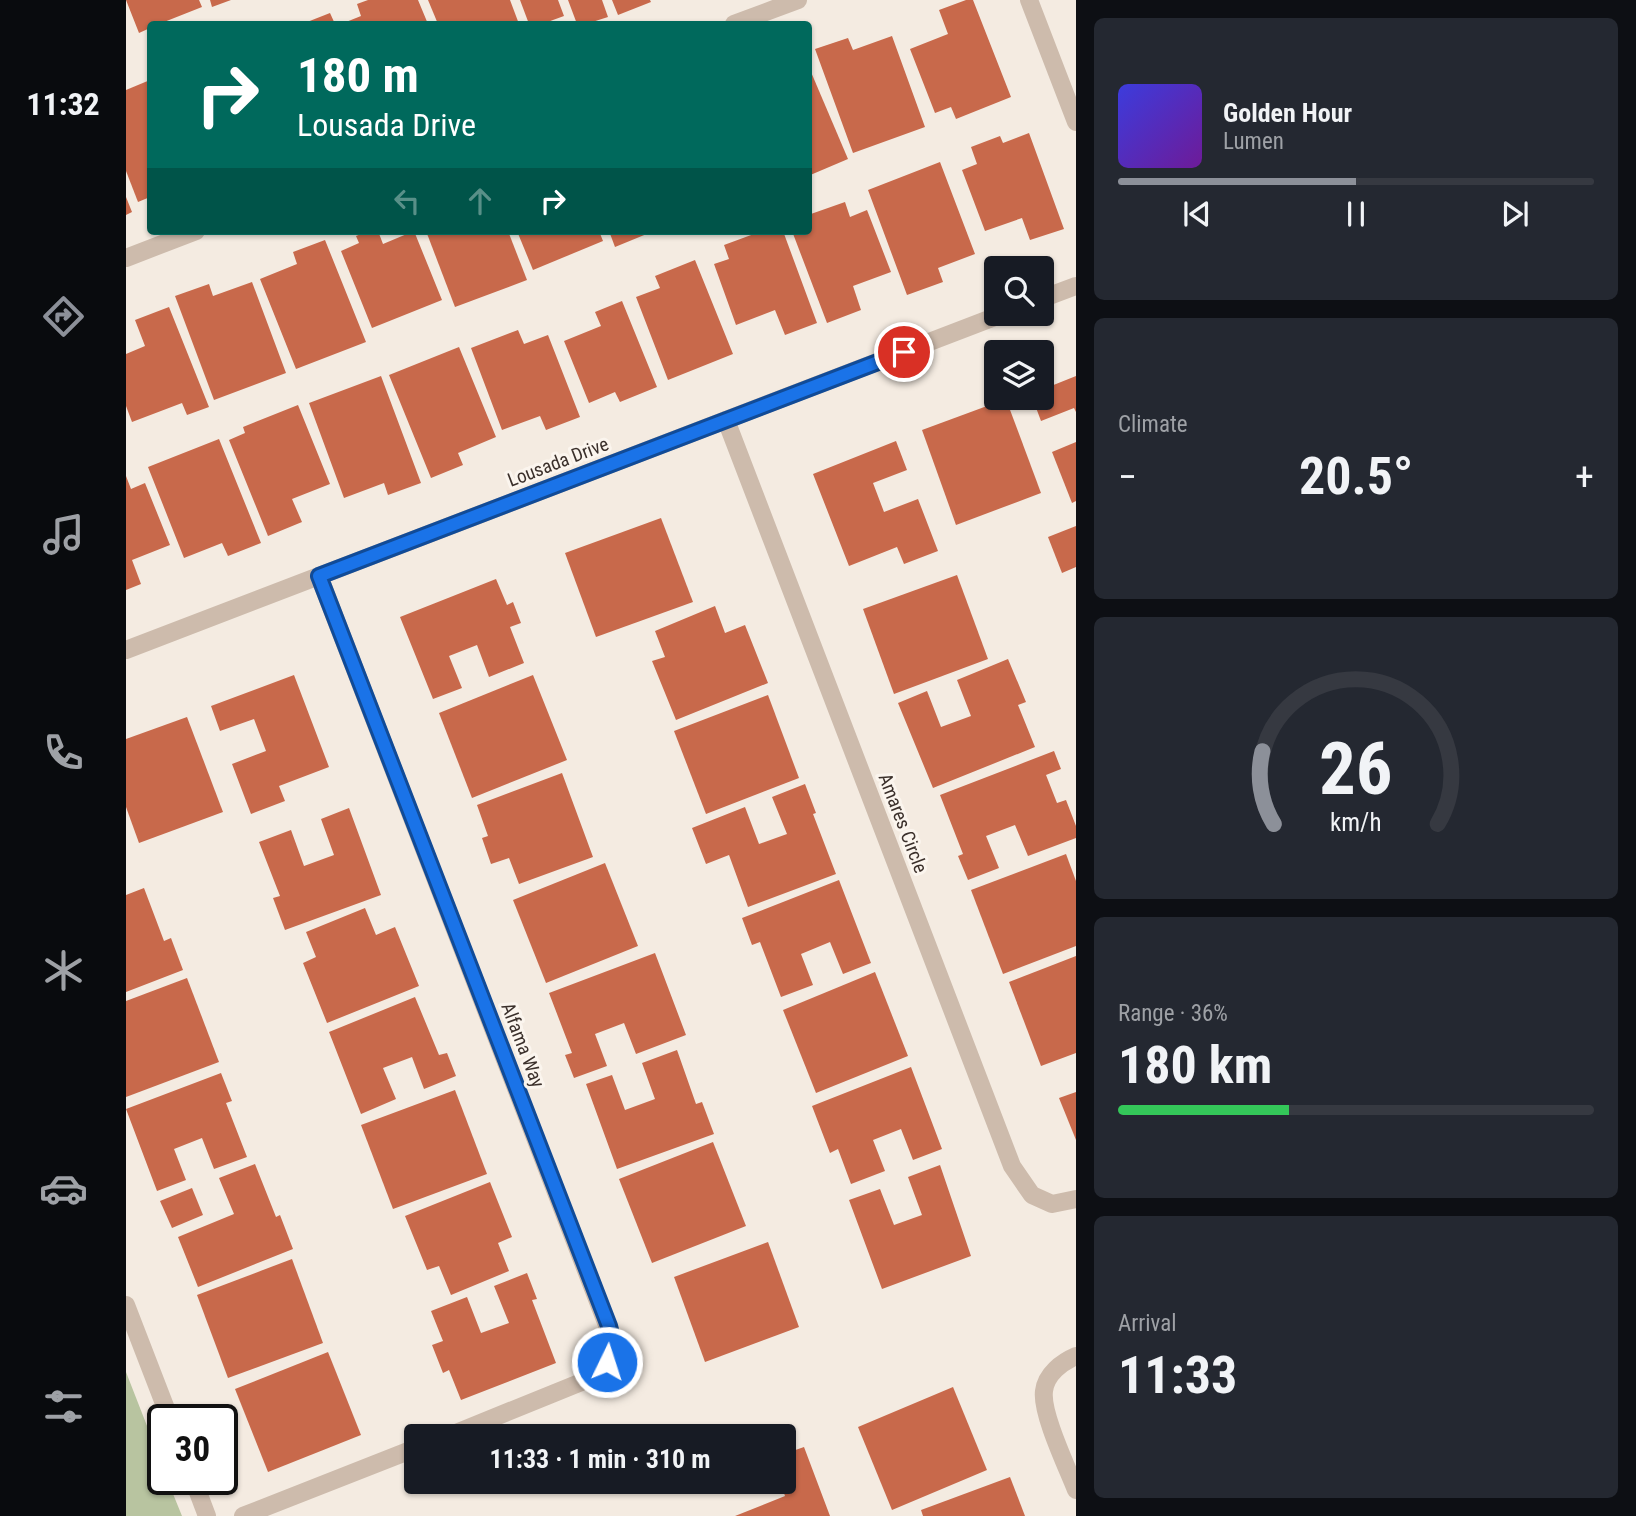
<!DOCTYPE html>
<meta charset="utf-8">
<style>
body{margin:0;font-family:"Roboto Condensed",sans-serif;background:#242831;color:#f1f3f6;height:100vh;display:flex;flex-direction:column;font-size:26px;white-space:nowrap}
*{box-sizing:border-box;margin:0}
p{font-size:23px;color:#9ea1a6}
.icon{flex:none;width:38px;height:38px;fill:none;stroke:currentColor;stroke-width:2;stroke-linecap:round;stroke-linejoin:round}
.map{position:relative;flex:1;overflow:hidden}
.side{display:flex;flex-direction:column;gap:18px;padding:18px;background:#0d0f14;width:560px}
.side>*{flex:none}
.top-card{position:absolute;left:21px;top:21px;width:665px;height:214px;border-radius:7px;box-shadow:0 2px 5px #0004;background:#00695c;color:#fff;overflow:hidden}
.buttons{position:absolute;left:858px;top:256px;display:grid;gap:14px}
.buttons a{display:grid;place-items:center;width:70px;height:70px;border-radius:7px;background:#171b24;box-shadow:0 2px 5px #0004;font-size:35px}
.speed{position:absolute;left:21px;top:1404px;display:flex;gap:14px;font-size:35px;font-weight:700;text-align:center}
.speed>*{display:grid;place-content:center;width:91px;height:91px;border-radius:50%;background:#171b24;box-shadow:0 2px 5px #0004;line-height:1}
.speed .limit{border:4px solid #111;border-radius:10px;background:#fff;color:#111}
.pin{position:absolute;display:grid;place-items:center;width:60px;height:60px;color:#fff;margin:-30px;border:4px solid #fff;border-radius:50%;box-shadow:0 2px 7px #0007}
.me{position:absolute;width:77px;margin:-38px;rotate:4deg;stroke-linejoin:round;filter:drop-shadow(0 0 5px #0008)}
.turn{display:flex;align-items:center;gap:24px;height:147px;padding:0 35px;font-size:32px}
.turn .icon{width:91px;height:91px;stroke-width:2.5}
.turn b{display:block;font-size:49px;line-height:60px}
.lanes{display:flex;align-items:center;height:66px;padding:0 35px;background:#0003;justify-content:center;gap:35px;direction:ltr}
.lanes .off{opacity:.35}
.big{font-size:52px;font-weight:700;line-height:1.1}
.side .tile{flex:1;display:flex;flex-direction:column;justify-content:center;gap:10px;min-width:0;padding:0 24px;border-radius:10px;background:#242831}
.side .dial{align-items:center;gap:0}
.dial svg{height:182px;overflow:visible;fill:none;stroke:#363941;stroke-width:7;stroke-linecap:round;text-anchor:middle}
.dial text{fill:#f1f3f6;stroke:none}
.song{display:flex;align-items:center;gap:21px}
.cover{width:84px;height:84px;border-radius:10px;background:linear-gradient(135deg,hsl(240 70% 55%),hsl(280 70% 35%))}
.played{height:7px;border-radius:4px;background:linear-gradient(90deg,#8c9099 50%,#363941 50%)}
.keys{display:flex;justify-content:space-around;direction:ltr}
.heat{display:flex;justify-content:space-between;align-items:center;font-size:38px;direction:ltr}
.charge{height:10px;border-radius:5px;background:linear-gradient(90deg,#34c759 36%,#363941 0)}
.trip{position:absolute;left:278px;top:1424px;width:392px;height:70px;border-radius:7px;background:#171b24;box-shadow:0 2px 5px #0004;font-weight:700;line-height:70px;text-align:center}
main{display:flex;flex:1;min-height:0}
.menu{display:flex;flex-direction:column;width:126px;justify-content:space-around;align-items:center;background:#090b0e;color:#9ea1a6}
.menu .icon{width:49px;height:49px}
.menu .selected{color:#8c9099}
.menu b{font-size:32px;color:#f1f3f6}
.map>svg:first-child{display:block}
.green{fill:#b8c4a0}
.building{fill:#c8694b}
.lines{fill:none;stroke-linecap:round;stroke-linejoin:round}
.street{stroke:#cdbbac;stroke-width:18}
.route-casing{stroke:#114b97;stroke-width:18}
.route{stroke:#1a73e8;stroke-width:12}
.labels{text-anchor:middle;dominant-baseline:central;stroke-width:6;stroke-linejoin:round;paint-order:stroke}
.street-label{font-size:19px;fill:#3b302b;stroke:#fbf5ee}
</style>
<main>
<nav class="menu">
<b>11:32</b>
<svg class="icon selected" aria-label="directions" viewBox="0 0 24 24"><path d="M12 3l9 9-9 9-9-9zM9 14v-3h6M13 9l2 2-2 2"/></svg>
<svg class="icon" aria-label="music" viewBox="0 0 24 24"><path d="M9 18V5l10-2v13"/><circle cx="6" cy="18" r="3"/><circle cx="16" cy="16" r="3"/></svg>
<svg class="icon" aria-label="phone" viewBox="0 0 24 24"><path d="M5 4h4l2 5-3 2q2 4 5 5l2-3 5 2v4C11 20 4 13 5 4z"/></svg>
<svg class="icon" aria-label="climate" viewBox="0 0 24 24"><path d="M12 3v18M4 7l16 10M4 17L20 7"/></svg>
<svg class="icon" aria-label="car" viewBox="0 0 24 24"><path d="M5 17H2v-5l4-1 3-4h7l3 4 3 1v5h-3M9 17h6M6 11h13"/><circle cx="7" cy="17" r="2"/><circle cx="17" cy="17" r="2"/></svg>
<svg class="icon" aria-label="filters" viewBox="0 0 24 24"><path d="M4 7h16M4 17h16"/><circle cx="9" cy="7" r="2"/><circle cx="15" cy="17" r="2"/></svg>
</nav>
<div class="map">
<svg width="950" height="1516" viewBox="0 0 950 1516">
<rect width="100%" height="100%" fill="#f4ebe1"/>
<polygon class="green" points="0,1372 37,1467 37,1479 41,1479 56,1516 0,1516"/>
<g class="building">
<polygon points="0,0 73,0 76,7 33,24 24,24 24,28 13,33"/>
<polygon points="84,0 105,0 86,7"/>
<polygon points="242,0 292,0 302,24 221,24 220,22 235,16 231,4"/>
<polygon points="302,0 384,0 393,24 312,24"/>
<polygon points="394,0 432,0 438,16 416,24 403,24"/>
<polygon points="442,0 476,0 482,17 460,24 451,24"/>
<polygon points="486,0 524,0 525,2 492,15"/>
<polygon points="840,0 847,0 885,97 830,119 825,107 809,113 784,49 822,34 813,10"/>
<polygon points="204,13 209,24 176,24"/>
<polygon points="766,36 799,127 727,153 689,49 722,38 727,50"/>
<polygon points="682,65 722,159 682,176"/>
<polygon points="24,80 24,197 12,202 0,171 0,90"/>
<polygon points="903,133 938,229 904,240 896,218 859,231 836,170 851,164 845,147 874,136 877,143"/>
<polygon points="814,162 849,254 812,268 817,282 781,295 742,190"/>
<polygon points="0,197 6,212 0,215"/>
<polygon points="719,202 724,217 741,210 765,272 727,286 735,310 701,323 666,231 682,231 682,215"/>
<polygon points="243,231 252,231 257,244 288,231 316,300 246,328 215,251 233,243 230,236"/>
<polygon points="300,231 382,231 401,280 329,307"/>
<polygon points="391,231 473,231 477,241 407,270"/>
<polygon points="483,231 528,231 489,247"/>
<polygon points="636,231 657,231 691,323 659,335 649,310 610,325 588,264 603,259 598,245"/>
<polygon points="199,240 240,342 170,369 134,279 171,264 167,252"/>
<polygon points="569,260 607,354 542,380 510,297 534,288 529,276"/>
<polygon points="126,282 160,373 88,400 49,296 83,284 87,296"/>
<polygon points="496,301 531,387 494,402 489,392 463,403 438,341 475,326 469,312"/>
<polygon points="43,307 83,407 61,415 56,403 6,422 0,406 0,354 19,346 9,320"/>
<polygon points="392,330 398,344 422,335 454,417 420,430 414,416 376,430 345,348"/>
<polygon points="333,347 370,437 332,453 337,465 305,478 263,375"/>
<polygon points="255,376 295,483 262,495 258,483 218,498 183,403"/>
<polygon points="950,376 950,412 948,408 915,421 906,397 915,397 915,390"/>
<polygon points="880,399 915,493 830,525 796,430"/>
<polygon points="172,405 204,484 166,499 176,522 142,536 103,440 119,433 117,427"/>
<polygon points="93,439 135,543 102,556 96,543 58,558 22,467"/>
<polygon points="770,441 781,470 747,483 758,512 792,499 812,551 778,564 771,547 723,566 687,474"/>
<polygon points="950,442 950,501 946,503 926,452"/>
<polygon points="0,476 5,489 19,483 44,545 6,560 15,584 0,590"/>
<polygon points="535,518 567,602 470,637 439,553"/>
<polygon points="950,526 950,567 936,573 922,537"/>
<polygon points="831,575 862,659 768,694 737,609"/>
<polygon points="370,579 381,605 387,602 395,623 384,627 398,663 363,677 351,645 323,656 336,688 307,699 274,617"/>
<polygon points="589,606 599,633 619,625 642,683 550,720 526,661 539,657 529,631"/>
<polygon points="882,659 900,702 892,705 909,747 807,788 772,703 801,691 815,727 845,716 831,680"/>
<polygon points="168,675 203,767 153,786 159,801 125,814 106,764 140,751 128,719 94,731 85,706"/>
<polygon points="407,675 441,760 346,798 313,713"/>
<polygon points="642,695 673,778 580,814 548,731"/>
<polygon points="61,717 97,812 13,843 0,807 0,739"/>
<polygon points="928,751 935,769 920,775 931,803 940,800 950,826 950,838 902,856 889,825 860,836 873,868 842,880 832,856 837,854 814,795"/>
<polygon points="436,773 467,857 393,884 383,858 365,864 356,838 362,836 351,805"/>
<polygon points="679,784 690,813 687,814 710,874 622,907 603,855 580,864 566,828 619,807 633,844 661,834 646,797"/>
<polygon points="223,808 255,895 159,930 147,898 154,896 133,842 165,830 178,866 208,855 195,819"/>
<polygon points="940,854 950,881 950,946 877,974 845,890"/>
<polygon points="479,863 512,946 420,983 387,900"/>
<polygon points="713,880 745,963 717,974 704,942 675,954 687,985 655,997 634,942 626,945 616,918"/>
<polygon points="18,888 38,941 45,938 57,970 0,992 0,895"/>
<polygon points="239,908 250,935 269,927 293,986 201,1023 177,963 190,957 180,932"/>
<polygon points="529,953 560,1035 510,1054 498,1023 469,1034 481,1066 448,1078 439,1055 446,1053 423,993"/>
<polygon points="950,956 950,1053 915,1066 883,982"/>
<polygon points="749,972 782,1056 690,1093 657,1010"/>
<polygon points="61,978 93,1062 0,1097 0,1001"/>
<polygon points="289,997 313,1055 321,1053 330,1076 298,1089 286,1057 257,1068 270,1099 235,1114 203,1032"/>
<polygon points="551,1050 570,1104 576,1102 588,1134 491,1169 460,1084 486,1075 499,1110 529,1099 516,1063"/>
<polygon points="785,1067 816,1149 787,1160 775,1129 747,1140 759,1171 725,1184 712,1149 704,1153 686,1106"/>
<polygon points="95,1073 106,1101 100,1103 121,1157 88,1169 76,1138 48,1149 60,1180 31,1191 0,1109"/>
<polygon points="329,1090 361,1174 267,1209 235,1125"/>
<polygon points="950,1092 950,1140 933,1098"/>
<polygon points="587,1142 620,1226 526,1263 493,1179"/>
<polygon points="129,1164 150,1217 154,1215 167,1249 72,1287 52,1237 108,1214 93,1178"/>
<polygon points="814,1165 845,1256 756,1289 723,1200 754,1189 768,1225 796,1215 782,1177"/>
<polygon points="364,1182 386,1237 372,1243 383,1271 325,1295 313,1266 301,1270 279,1216"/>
<polygon points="66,1188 77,1215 46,1228 34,1201"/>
<polygon points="642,1242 673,1327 579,1362 548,1277"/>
<polygon points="166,1259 197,1343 102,1378 71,1295"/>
<polygon points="401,1273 411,1299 406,1300 430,1363 335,1400 323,1370 317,1373 306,1345 317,1341 305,1311 341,1297 355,1333 383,1323 368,1286"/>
<polygon points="202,1352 235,1435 142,1472 109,1389"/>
<polygon points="827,1387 861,1470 766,1510 732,1427"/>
<polygon points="678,1447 704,1516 609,1516 659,1496 654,1482 658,1482 658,1454"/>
<polygon points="884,1477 899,1516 797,1516 795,1510"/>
</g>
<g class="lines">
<g class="street">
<polyline points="903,0 950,122"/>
<polyline points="608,24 672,0"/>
<polyline points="0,258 70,231"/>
<polyline points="915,299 950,286"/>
<polyline points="600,420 886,1166 906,1195 926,1204 950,1199"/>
<polyline points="193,576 486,1338 481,1362 468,1377 320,1437"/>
<polyline points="0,650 879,313"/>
<polyline points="0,1305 44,1419"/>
<path d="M950 1356C936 1362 920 1374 918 1391 915 1413 941 1467 950 1490"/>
<polyline points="67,1479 81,1516"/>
<polyline points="117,1516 290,1448"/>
</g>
</g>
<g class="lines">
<defs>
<polyline id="route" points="481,1362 486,1338 483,1326 193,576 778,352"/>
</defs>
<use href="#route" class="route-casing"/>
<use href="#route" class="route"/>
</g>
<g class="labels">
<g class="street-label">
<text transform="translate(432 462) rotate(-21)">Lousada Drive</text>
<text transform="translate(777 823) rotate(69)">Amares Circle</text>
<text transform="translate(397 1045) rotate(69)">Alfama Way</text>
</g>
</g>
</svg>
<div class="buttons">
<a><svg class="icon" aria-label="search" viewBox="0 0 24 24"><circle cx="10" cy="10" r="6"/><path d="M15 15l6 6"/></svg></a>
<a><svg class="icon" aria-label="layers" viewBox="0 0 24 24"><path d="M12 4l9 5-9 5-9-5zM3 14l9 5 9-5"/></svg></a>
</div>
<div class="speed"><div class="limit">30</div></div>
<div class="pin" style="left:778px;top:352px;background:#d93025"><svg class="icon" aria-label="arrive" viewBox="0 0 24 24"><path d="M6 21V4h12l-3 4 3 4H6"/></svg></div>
<svg class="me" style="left:481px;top:1362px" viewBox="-20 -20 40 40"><circle r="17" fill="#1a73e8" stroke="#fff" stroke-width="3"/><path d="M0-11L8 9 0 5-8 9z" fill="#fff"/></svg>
<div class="trip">11:33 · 1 min · 310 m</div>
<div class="top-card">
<div class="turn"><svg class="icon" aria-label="right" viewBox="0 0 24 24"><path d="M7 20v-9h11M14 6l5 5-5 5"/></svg><div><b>180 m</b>Lousada Drive</div></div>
<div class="lanes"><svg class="icon off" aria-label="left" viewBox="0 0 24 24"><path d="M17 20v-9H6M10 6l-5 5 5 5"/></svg><svg class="icon off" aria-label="ahead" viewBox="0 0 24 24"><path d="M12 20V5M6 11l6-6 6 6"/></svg><svg class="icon" aria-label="right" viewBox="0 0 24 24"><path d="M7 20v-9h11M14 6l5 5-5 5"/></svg></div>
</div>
</div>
<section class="side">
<div class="tile">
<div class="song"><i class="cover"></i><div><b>Golden Hour</b><p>Lumen</p></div></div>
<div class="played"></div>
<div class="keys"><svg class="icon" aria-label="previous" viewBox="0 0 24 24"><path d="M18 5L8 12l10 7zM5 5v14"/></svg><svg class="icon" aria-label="pause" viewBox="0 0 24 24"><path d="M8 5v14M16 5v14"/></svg><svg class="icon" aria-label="next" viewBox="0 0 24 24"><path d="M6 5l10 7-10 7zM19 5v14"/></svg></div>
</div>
<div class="tile"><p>Climate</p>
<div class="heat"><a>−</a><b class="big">20.5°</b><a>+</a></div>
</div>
<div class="tile dial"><svg viewBox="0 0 100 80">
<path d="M14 69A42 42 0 1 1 86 69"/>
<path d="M14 69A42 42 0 0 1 9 37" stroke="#8c9099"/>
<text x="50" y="56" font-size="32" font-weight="700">26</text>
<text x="50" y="72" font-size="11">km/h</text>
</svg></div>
<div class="tile"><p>Range · 36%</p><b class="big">180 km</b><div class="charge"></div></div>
<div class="tile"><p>Arrival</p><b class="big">11:33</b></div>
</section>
</main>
